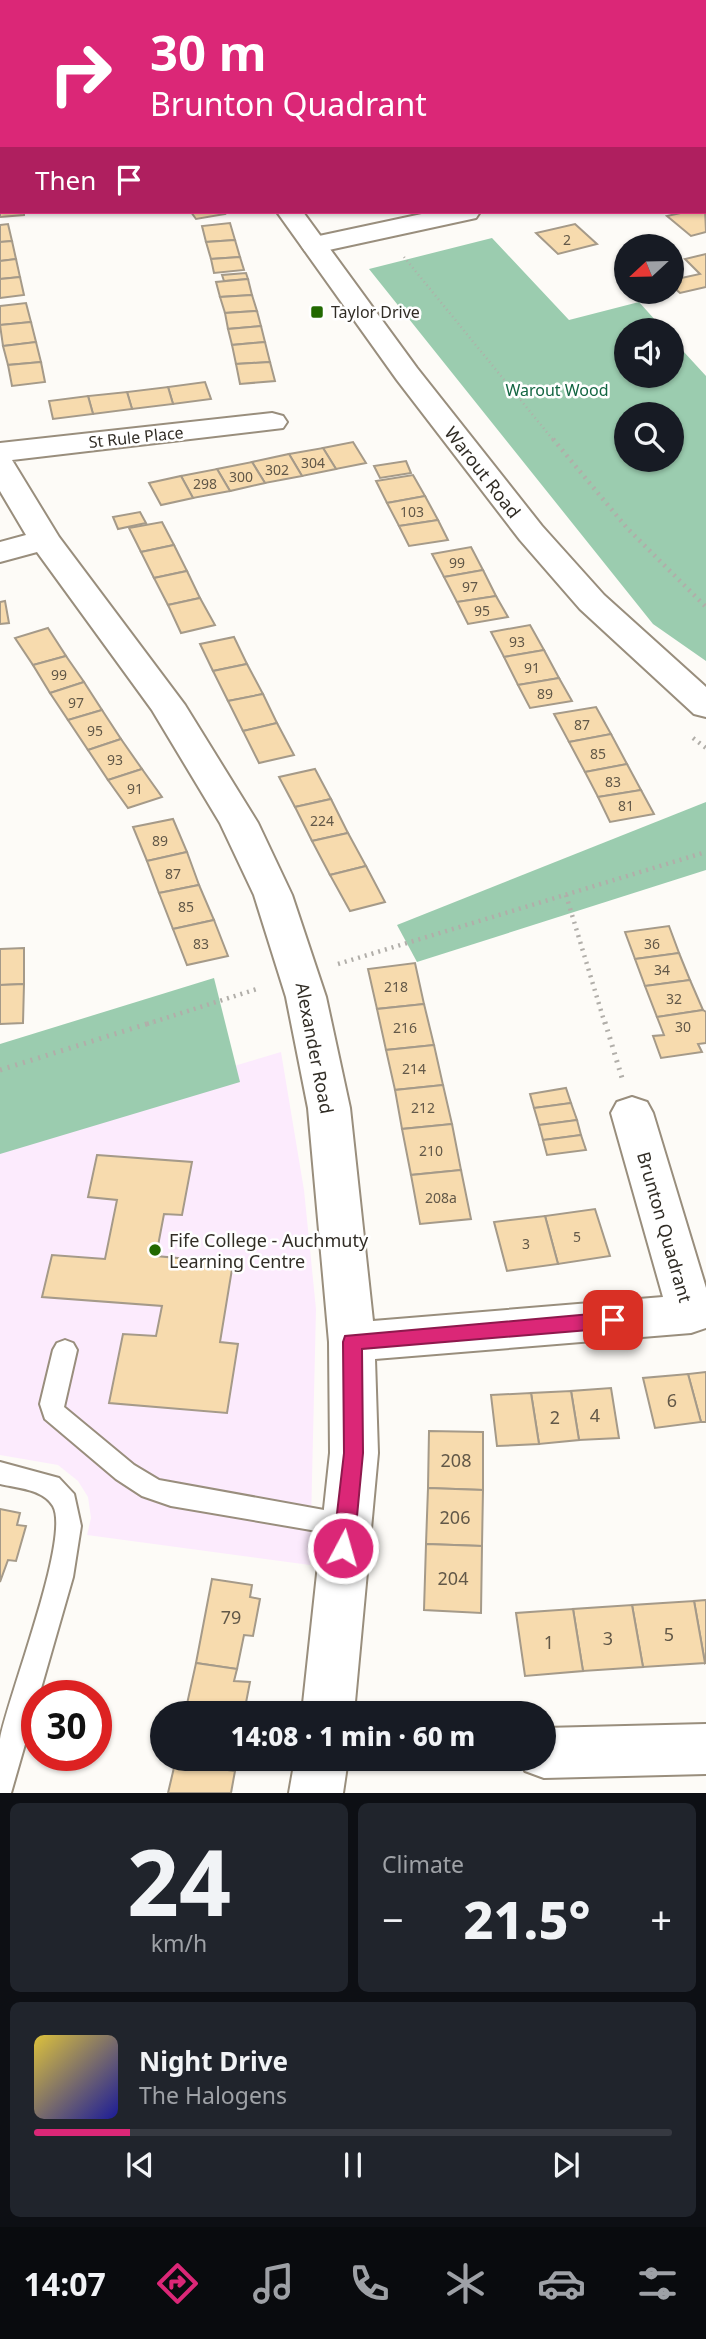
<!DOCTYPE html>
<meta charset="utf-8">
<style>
body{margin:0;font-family:"Noto Sans",sans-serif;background:#20242c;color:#f1f3f6;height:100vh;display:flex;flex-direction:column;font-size:26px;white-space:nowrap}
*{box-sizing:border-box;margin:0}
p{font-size:23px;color:#9ea1a6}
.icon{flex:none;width:38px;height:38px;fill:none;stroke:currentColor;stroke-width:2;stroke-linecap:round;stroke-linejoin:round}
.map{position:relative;height:1793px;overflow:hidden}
.sheet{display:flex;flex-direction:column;gap:10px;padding:10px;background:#0d0f14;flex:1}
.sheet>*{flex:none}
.banner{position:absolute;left:0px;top:0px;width:707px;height:214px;box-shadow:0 2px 5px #0004;background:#db2777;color:#fff;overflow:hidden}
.needle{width:46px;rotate:248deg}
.buttons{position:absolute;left:614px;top:234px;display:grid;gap:14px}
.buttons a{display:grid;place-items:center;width:70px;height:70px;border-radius:50%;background:#171b24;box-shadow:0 2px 5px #0004;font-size:35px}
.speed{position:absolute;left:21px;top:1680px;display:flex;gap:14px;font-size:35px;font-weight:700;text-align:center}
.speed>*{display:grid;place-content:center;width:91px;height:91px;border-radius:50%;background:#171b24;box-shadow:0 2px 5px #0004;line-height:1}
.speed .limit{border:10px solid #d22;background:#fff;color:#111}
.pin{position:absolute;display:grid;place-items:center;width:60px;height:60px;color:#fff;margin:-30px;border-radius:14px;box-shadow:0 4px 10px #0006}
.me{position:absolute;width:77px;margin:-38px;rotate:6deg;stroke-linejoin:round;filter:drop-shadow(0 0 5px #0008)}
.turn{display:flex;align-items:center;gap:24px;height:147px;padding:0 35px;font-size:32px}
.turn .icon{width:91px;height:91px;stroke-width:2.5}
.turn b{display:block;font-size:49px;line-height:60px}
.then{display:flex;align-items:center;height:66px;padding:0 35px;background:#0003;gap:14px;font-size:26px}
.big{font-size:52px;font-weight:800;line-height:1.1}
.sheet .card{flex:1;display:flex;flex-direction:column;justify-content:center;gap:10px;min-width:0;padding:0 24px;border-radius:10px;background:#20242c}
.sheet .dial{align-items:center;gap:0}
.dial b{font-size:91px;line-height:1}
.song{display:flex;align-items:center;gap:21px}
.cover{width:84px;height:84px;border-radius:10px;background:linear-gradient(135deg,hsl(50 70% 55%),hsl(240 70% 35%))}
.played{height:7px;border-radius:4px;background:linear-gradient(90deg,#db2777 15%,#363941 15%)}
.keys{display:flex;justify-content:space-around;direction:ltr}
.heat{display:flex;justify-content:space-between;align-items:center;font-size:38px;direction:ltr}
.sheet .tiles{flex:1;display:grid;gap:10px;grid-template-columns:1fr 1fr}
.card:last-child{grid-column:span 2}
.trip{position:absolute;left:150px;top:1701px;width:406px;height:70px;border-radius:35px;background:#171b24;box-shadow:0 2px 5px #0004;font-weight:800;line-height:70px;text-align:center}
.menu{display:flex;height:112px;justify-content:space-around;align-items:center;background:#090b0e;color:#9ea1a6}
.menu .icon{width:49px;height:49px}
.menu .selected{color:#db2777}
.menu b{font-size:32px;color:#f1f3f6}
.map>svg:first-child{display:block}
.education{fill:#fcebfd}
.forest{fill:#9bccaf;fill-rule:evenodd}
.building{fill:#f7dbae;stroke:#a59a89;stroke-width:2}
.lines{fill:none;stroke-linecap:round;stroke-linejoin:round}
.service-casing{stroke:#998e7d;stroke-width:4}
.minor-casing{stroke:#998e7d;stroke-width:4}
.tertiary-casing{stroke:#998e7d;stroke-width:4}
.path-far2{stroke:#b1aea9;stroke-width:2.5;stroke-dasharray:1 3.5;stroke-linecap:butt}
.path-far1{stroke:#b1aea9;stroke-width:4.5;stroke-dasharray:2 5;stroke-linecap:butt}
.path{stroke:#b1aea9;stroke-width:5;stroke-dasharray:2 6;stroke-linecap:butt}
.service{fill:#fff;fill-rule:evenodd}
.minor{fill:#fff;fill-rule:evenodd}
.tertiary{fill:#fff;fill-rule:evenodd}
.route{fill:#db2777;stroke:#8e194d;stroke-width:2}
.poi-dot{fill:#226901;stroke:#fff;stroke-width:2.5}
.labels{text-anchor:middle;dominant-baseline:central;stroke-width:5;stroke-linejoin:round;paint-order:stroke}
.number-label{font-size:14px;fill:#625848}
.far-poi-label{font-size:16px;fill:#312d26;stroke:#fff;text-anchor:start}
.far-park-label{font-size:16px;fill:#136642;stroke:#fff}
.far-street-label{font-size:16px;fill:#312d26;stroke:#fff}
.street-label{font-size:18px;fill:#312d26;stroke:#fff}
.poi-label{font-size:18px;fill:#312d26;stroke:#fff;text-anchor:start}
.near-number-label{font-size:18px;fill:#625848}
</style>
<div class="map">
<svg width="706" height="1793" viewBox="0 0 706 1793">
<rect width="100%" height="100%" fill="#fdfbf7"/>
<polygon class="education" points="281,1052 304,1190 316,1309 310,1565 87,1535 91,1518 88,1497 78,1481 58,1465 0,1455 0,1126 156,1089"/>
<g class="forest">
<path d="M492 238 569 320 639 302 665 331H626V376H672V339L706 376V661L653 624 369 269ZM626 415H672V460H626Z"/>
<polygon points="706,802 706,870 417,962 397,925"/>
<polygon points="214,978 240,1082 0,1154 0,1044"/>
</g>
<g class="building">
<polygon points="0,201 2,212 24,212 24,215 0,217"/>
<polygon points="705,209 706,232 691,236 667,216 685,212 705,212"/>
<polygon points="191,212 224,212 225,214 196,219"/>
<polygon points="230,223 235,240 206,242 202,226"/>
<polygon points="8,224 12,241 0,242 0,225"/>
<polygon points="575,224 597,244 558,254 536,233"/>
<polygon points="235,240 240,257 211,259 206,242"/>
<polygon points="12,241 16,259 0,261 0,242"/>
<polygon points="706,254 706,287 680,293 672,286 672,280 700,274 685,259"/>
<polygon points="240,257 244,270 214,273 211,259"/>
<polygon points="16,259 20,277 0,279 0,261"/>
<polygon points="246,273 248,279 224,281 222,275"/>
<polygon points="20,277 24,295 0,298 0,279"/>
<polygon points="248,279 252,295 220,297 216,282"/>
<polygon points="252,295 257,311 225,313 220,297"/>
<polygon points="26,303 31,322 0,325 0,306"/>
<polygon points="257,311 261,326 228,329 225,313"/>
<polygon points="31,322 36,342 3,346 0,325"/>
<polygon points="261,326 265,342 232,345 228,329"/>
<polygon points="36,342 41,362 8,365 3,346"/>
<polygon points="265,342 270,362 236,364 232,345"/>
<polygon points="41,362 45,382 12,386 8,365"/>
<polygon points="270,362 275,381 240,384 236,364"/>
<polygon points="205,382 211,399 173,404 168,387"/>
<polygon points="168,387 173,404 132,409 127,392"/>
<polygon points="127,392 132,409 93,414 88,396"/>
<polygon points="88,396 93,414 53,419 49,401"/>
<polygon points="353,442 366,463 336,469 323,448"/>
<polygon points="323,448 336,469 302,476 289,454"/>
<polygon points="289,454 302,476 265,483 252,462"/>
<polygon points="406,461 411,473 380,478 374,466"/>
<polygon points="252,462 265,483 230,491 217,469"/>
<polygon points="217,469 230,491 193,498 181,476"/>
<polygon points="413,475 425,496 387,503 376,481"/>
<polygon points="181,476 193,498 161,505 149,483"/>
<polygon points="425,496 438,520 399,526 387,503"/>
<polygon points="140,512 146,523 118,529 113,517"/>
<polygon points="438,520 448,540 409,546 399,526"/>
<polygon points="162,522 174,545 141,552 129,528"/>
<polygon points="174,545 187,571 154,578 141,552"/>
<polygon points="471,547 483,570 444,577 432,554"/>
<polygon points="483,570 496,596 457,602 444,577"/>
<polygon points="187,571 200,598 168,605 154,578"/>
<polygon points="496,596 508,617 468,624 457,602"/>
<polygon points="200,598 215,625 181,633 168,605"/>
<polygon points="5,601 9,623 0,624 0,602"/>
<polygon points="530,625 544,650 504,657 491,632"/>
<polygon points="48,628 66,656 33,665 15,638"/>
<polygon points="234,637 247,664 213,671 200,644"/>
<polygon points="544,650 559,678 518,685 504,657"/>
<polygon points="66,656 84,682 50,693 33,665"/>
<polygon points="247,664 263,694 228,701 213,671"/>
<polygon points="559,678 572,701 530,708 518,685"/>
<polygon points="84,682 102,710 68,720 50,693"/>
<polygon points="263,694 277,723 243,731 228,701"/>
<polygon points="596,707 611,734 569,742 554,714"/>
<polygon points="102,710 121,739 88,750 68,720"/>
<polygon points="277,723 294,755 259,763 243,731"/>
<polygon points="611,734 627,764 585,772 569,742"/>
<polygon points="121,739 142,769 108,780 88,750"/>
<polygon points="627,764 641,790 598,797 585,772"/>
<polygon points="142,769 162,797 128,808 108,780"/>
<polygon points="315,769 331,799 295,807 279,777"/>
<polygon points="641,790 654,814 610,822 598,797"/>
<polygon points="331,799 348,833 312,841 295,807"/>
<polygon points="173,819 187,852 147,861 133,827"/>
<polygon points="348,833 366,866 330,875 312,841"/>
<polygon points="187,852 199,885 159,893 147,861"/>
<polygon points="366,866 385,902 350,911 330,875"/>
<polygon points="199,885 214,920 173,929 159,893"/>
<polygon points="214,920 228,956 187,965 173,929"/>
<polygon points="669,926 679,953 635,959 625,932"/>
<polygon points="24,948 24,984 0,985 0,949"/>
<polygon points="679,953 690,980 645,986 635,959"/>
<polygon points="415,963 424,1004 377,1009 368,969"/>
<polygon points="690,980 703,1010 657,1017 645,986"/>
<polygon points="24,984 23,1023 0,1024 0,985"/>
<polygon points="424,1004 434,1045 386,1050 377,1009"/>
<polygon points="703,1010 706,1012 706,1043 698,1044 702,1052 661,1058 653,1036 664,1035 657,1017"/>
<polygon points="434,1045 443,1085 395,1090 386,1050"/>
<polygon points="443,1085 452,1124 402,1129 395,1090"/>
<polygon points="566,1088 571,1103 534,1108 530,1094"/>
<polygon points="571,1103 577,1120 539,1125 534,1108"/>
<polygon points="577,1120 581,1135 543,1140 539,1125"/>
<polygon points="452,1124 461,1170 411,1175 402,1129"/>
<polygon points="581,1135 586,1150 547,1155 543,1140"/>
<polygon points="97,1155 192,1162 182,1215 164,1214 156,1256 233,1263 220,1342 238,1344 227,1413 109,1403 123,1334 156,1336 162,1306 42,1297 52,1255 105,1259 117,1200 88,1197"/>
<polygon points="461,1170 471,1219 420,1224 411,1175"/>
<polygon points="595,1209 610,1256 558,1264 545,1216"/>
<polygon points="545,1216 558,1264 507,1271 494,1222"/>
<polygon points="706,1372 706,1422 701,1422 688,1374"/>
<polygon points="688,1374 701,1422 655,1428 643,1378"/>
<polygon points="611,1388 619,1438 579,1440 571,1391"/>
<polygon points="571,1391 579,1440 539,1444 531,1393"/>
<polygon points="531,1393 539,1444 497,1446 491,1395"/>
<polygon points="429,1431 483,1432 483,1490 428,1488"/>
<polygon points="428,1488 483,1490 482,1546 426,1544"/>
<polygon points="0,1509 20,1513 17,1525 26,1526 16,1561 8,1560 0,1582"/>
<polygon points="426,1544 482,1546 481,1613 424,1610"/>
<polygon points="212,1579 252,1585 250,1597 260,1599 253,1636 244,1635 237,1669 196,1663"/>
<polygon points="706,1600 706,1662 705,1663 694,1601"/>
<polygon points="694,1601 705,1663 643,1667 632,1605"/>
<polygon points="632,1605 643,1667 583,1671 573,1609"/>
<polygon points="573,1609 583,1671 525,1676 516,1613"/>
<polygon points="196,1663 237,1669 234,1681 250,1682 244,1713 185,1713"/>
<polygon points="176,1759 221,1759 219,1769 235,1771 231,1793 168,1793"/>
</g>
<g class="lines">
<defs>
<g id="service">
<polygon points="65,1340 73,1343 77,1350 64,1407 134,1465 159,1480 346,1514 355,1517 358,1525 355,1533 346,1536 171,1506 142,1496 116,1479 45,1419 40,1404 53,1350 57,1343"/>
<path d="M0 1462 59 1478 74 1494 81 1526 73 1577 11 1793H0C0 1776 0 1756 0 1739 8 1696 71 1537 53 1506 43 1489 17 1488 0 1484Z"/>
</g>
<g id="minor">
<polygon points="333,0 357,0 358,2 335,2"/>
<polygon points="621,0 646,0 647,2 623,2"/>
<rect x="705" y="29" width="1" height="14"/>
<rect x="0" y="94" width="2" height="14"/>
<rect x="705" y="168" width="1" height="17"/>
<polygon points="431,212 480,212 476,218 315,253 305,251 301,245 305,239"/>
<polygon points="272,413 283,416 287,422 283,428 12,460 59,537 185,705 258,823 292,895 326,997 350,1108 373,1321 663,1297 611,1113 617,1102 632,1097 647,1102 653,1113 706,1288 706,1328 691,1333 375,1359 378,1453 354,1713 302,1713 330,1453 329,1342 308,1108 286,997 254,895 220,823 152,710 37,552 0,562 0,542 26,535 0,491 0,443"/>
<polygon points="706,1724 706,1774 544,1778 525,1771 520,1759 544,1759 544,1728"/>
<polygon points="295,1759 348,1759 343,1793 289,1793"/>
</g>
<g id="tertiary">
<polygon points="115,0 139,0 140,2 117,2"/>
<polygon points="277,212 303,212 417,368 542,526 604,595 706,687 706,717 694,714 580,609 520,540 397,380"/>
</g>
</defs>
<use href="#service" class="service-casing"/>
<use href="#minor" class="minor-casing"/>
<use href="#tertiary" class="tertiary-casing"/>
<polyline class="path-far2" points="404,257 554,441"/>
<g class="path-far1">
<polyline points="553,439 627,528 706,607"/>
<polyline points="693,738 706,748"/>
<polyline points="566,895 605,1024"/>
<polyline points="338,964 706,852"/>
<polyline points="147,1024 260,988"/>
</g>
<g class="path">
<polyline points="605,1022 622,1078"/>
<polyline points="0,1070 153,1022"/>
</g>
<use href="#service" class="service"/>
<use href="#minor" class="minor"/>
<use href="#tertiary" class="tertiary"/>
</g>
<polygon class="route" points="613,1312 619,1315 622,1320 619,1326 613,1328 362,1349 363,1453 354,1548 351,1554 343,1557 336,1554 333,1548 344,1453 343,1342 345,1336"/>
<g class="poi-dot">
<rect x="310" y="305" width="14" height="14" rx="3.5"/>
<circle cx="155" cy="1250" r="7"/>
</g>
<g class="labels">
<g class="number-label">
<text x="567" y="239">2</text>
<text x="313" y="462">304</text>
<text x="277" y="469">302</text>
<text x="241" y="476">300</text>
<text x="205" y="483">298</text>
<text x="412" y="511">103</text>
<text x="457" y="562">99</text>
<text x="470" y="586">97</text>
<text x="482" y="610">95</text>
<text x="517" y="641">93</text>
<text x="532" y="667">91</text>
<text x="59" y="674">99</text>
<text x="545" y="693">89</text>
<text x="76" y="702">97</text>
<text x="582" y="724">87</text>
<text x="95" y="730">95</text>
<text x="598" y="753">85</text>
<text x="115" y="759">93</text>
<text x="613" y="781">83</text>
<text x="135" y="788">91</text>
<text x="626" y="805">81</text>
<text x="322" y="820">224</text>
<text x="160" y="840">89</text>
<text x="173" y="873">87</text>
<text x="186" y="906">85</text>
<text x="201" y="943">83</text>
<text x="652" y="943">36</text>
<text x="662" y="969">34</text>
<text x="396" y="986">218</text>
<text x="674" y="998">32</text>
<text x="683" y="1026">30</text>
<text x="405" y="1027">216</text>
<text x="414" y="1068">214</text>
<text x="423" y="1107">212</text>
<text x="431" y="1150">210</text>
<text x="441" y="1197">208a</text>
<text x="577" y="1236">5</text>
<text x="526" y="1243">3</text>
</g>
<g class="far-poi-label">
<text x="331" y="312">Taylor Drive</text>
</g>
<g class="far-park-label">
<text x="557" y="390">Warout Wood</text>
</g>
<g class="far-street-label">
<text transform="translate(136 437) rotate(-6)">St Rule Place</text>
</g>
<g class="street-label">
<text transform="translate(483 472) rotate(52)">Warout Road</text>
<text transform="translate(315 1048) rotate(79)">Alexander Road</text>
<text transform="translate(665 1227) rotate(74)">Brunton Quadrant</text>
</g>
<g class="poi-label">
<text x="169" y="1240">Fife College - Auchmuty<tspan x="169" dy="21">Learning Centre</tspan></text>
</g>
<g class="near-number-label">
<text x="672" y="1400">6</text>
<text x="595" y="1415">4</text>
<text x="555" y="1417">2</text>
<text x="456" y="1460">208</text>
<text x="455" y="1517">206</text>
<text x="453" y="1578">204</text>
<text x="231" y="1617">79</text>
<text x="669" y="1634">5</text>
<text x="608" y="1638">3</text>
<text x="549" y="1642">1</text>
</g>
</g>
</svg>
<div class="buttons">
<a><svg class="needle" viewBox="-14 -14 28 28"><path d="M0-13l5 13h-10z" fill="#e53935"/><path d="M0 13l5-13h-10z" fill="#9ea1a6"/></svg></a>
<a><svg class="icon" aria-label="sound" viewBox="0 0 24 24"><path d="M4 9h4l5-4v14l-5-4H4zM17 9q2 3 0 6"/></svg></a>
<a><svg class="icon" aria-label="search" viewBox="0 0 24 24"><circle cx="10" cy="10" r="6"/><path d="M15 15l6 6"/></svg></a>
</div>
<div class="speed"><div class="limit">30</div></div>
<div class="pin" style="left:613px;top:1320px;background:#d93025"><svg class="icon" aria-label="arrive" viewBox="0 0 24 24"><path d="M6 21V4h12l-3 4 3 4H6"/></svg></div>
<svg class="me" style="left:343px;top:1548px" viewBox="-20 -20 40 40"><circle r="17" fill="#db2777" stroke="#fff" stroke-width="3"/><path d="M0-11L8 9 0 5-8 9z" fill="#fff"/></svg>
<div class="trip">14:08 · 1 min · 60 m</div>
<div class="banner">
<div class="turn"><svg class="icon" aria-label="right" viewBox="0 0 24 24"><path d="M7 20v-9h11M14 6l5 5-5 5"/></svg><div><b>30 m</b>Brunton Quadrant</div></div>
<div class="then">Then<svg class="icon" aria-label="arrive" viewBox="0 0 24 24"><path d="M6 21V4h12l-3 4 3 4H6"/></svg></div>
</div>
</div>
<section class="sheet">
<div class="tiles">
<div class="card dial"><b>24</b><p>km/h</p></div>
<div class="card"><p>Climate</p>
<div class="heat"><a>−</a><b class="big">21.5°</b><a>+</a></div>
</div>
<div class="card">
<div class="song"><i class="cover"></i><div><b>Night Drive</b><p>The Halogens</p></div></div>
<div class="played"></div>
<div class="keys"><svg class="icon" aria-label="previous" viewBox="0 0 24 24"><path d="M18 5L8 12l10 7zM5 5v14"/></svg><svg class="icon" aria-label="pause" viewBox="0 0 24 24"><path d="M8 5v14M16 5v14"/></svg><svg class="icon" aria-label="next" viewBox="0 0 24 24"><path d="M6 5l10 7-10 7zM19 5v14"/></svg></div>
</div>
</div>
</section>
<nav class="menu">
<b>14:07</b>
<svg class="icon selected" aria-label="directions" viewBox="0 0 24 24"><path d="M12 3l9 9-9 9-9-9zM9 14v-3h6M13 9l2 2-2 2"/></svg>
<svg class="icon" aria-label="music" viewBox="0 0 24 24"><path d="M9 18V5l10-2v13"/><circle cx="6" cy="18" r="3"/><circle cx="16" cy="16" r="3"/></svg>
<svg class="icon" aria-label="phone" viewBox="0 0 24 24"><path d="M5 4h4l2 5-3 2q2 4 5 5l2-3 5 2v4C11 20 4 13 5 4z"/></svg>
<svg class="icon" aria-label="climate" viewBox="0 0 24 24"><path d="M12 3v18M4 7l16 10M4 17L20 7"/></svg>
<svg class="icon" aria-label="car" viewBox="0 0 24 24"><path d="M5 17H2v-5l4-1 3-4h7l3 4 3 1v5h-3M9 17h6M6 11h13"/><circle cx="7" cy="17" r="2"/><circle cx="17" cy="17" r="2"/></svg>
<svg class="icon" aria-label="filters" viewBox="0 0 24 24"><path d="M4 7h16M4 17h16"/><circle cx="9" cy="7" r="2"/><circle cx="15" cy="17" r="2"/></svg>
</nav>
